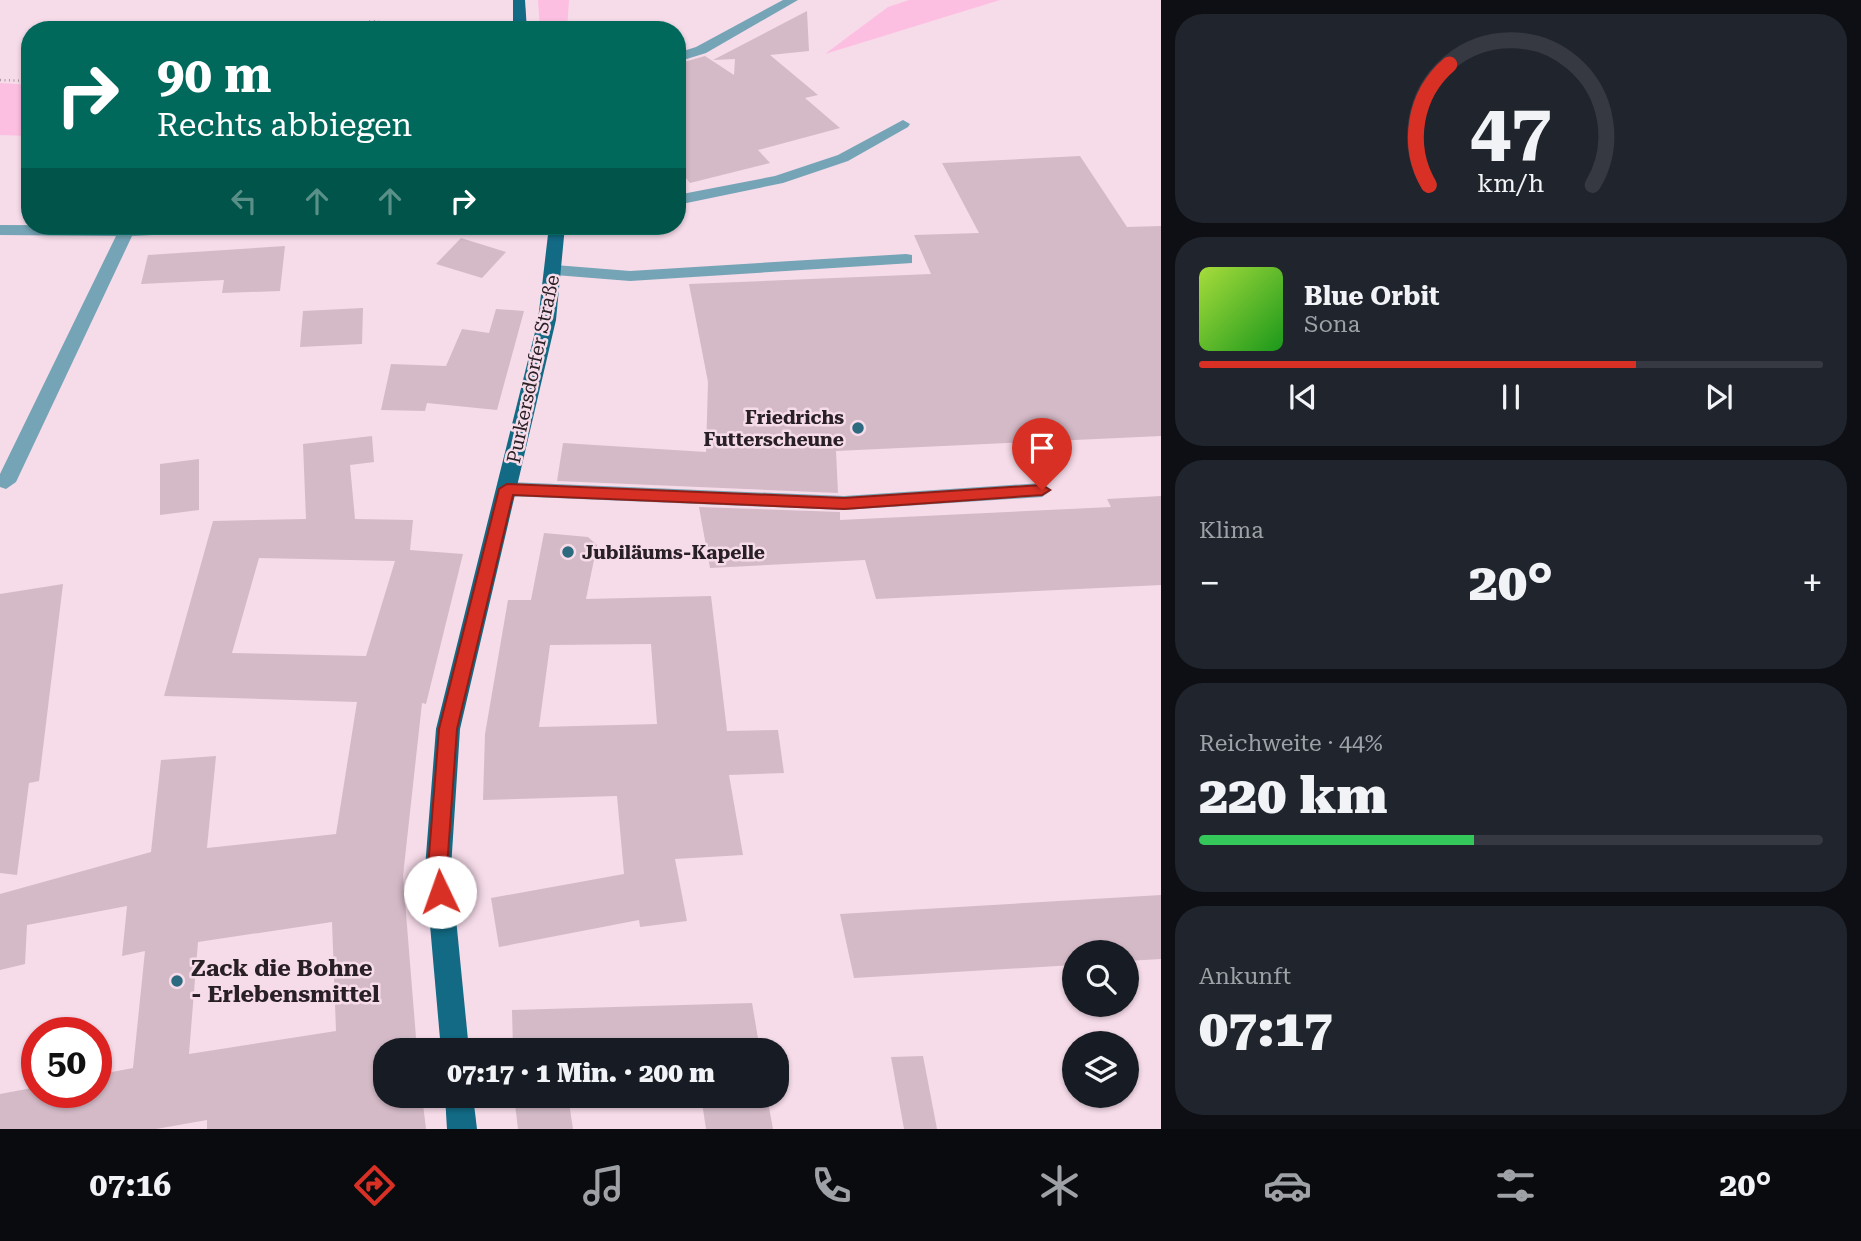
<!DOCTYPE html>
<html lang="de">
<meta charset="utf-8">
<style>
body{margin:0;font-family:"Roboto Serif",serif;background:#20242c;color:#f1f3f6;height:100vh;display:flex;flex-direction:column;font-size:26px;white-space:nowrap}
*{box-sizing:border-box;margin:0}
p{font-size:23px;color:#9ea1a6}
.icon{flex:none;width:38px;height:38px;fill:none;stroke:currentColor;stroke-width:2;stroke-linecap:round;stroke-linejoin:round}
.map{position:relative;flex:1;overflow:hidden}
.details{display:flex;flex-direction:column;gap:14px;padding:14px;background:#0d0f14;width:700px}
.details>*{flex:none}
.banner{position:absolute;left:21px;top:21px;width:665px;height:214px;border-radius:28px;box-shadow:0 2px 5px #0004;background:#00695c;color:#fff;overflow:hidden}
.tools{position:absolute;left:1062px;top:940px;display:grid;gap:14px}
.tools a{display:grid;place-items:center;width:77px;height:77px;border-radius:50%;background:#171b24;box-shadow:0 2px 5px #0004;font-size:35px}
.speed{position:absolute;left:21px;top:1017px;display:flex;gap:14px;font-size:35px;font-weight:700;text-align:center}
.speed>*{display:grid;place-content:center;width:91px;height:91px;border-radius:50%;background:#171b24;box-shadow:0 2px 5px #0004;line-height:1}
.speed .limit{border:10px solid #d22;background:#fff;color:#111}
.pin{position:absolute;display:grid;place-items:center;width:60px;height:60px;color:#fff;margin:-72px -30px;border-radius:50% 50% 50% 0;rotate:-45deg;box-shadow:0 0 7px #0007}
.pin .icon{rotate:45deg}
.me{position:absolute;width:77px;margin:-38px;rotate:357deg;stroke-linejoin:round;filter:drop-shadow(0 0 5px #0008)}
.turn{display:flex;align-items:center;gap:24px;height:147px;padding:0 21px;font-size:32px}
.turn .icon{width:91px;height:91px;stroke-width:2.5}
.turn b{display:block;font-size:49px;line-height:60px}
.lanes{display:flex;align-items:center;height:66px;padding:0 21px;background:#0003;justify-content:center;gap:35px;direction:ltr}
.lanes .off{opacity:.35}
.big{font-size:52px;font-weight:800;line-height:1.1}
.details .card{flex:1;display:flex;flex-direction:column;justify-content:center;gap:10px;min-width:0;padding:0 24px;border-radius:28px;background:#20242c}
.details .dial{align-items:center;gap:0}
.dial svg{height:182px;overflow:visible;fill:none;stroke:#363941;stroke-width:7;stroke-linecap:round;text-anchor:middle}
.dial text{fill:#f1f3f6;stroke:none}
.song{display:flex;align-items:center;gap:21px}
.cover{width:84px;height:84px;border-radius:10px;background:linear-gradient(135deg,hsl(80 70% 55%),hsl(120 70% 35%))}
.played{height:7px;border-radius:4px;background:linear-gradient(90deg,#d93025 70%,#363941 70%)}
.keys{display:flex;justify-content:space-around;direction:ltr}
.heat{display:flex;justify-content:space-between;align-items:center;font-size:38px;direction:ltr}
.charge{height:10px;border-radius:5px;background:linear-gradient(90deg,#34c759 44%,#363941 0)}
.trip{position:absolute;left:373px;top:1038px;width:416px;height:70px;border-radius:28px;background:#171b24;box-shadow:0 2px 5px #0004;font-weight:800;line-height:70px;text-align:center}
.tab-bar{display:flex;height:112px;justify-content:space-around;align-items:center;background:#090b0e;color:#9ea1a6}
.tab-bar .icon{width:49px;height:49px}
.tab-bar .current{color:#d93025}
.tab-bar b{font-size:32px;color:#f1f3f6}
main{display:flex;flex:1;min-height:0}
.map>svg:first-child{display:block}
.green{fill:#fdbfe1}
.building{fill:#d4bac7;fill-rule:evenodd}
.lines{fill:none;stroke-linecap:round;stroke-linejoin:round}
.path{stroke:#ad99a4;stroke-width:2.5;stroke-dasharray:1 3.5;stroke-linecap:butt}
.minor{fill:#74a4b6;fill-rule:evenodd}
.major{fill:#126a84;fill-rule:evenodd}
.route{fill:#d93025;stroke:#8d1f18;stroke-width:2}
.poi-dot{fill:#2b6a7f;stroke:#f6dbe9;stroke-width:2.5}
.labels{text-anchor:middle;dominant-baseline:central;stroke-width:5;stroke-linejoin:round;paint-order:stroke}
.street-label{font-size:19px;fill:#292025;stroke:#f6dbe9}
.poi-label{font-size:19px;font-weight:bold;fill:#292025;stroke:#f6dbe9;text-anchor:end}
.near-poi-label{font-size:23px;font-weight:bold;fill:#292025;stroke:#f6dbe9;text-anchor:start}
</style>
<main>
<div class="map">
<svg width="1161" height="1129" viewBox="0 0 1161 1129">
<rect width="100%" height="100%" fill="#f6dbe9"/>
<g class="green">
<polygon points="538,0 569,0 567,30 540,30"/>
<polygon points="909,0 1000,0 825,54 888,7"/>
<polygon points="0,83 30,85 30,136 0,135"/>
</g>
<g class="building">
<polygon points="807,11 809,51 770,55 818,95 805,98 840,128 758,150 770,163 690,183 677,167 677,64 705,56 734,75 735,59 713,60"/>
<polygon points="1080,156 1127,227 1161,226 1161,436 836,451 838,493 557,481 563,443 706,452 708,382 689,284 931,274 914,235 979,233 942,163"/>
<polygon points="461,238 506,252 482,278 436,264"/>
<polygon points="285,246 280,291 222,293 224,280 141,284 148,255"/>
<polygon points="363,308 362,344 300,347 303,311"/>
<polygon points="496,309 524,311 497,410 427,403 425,411 381,410 391,364 446,366 462,329 489,333"/>
<path d="M372 436 374 462 350 465 355 519 413 520 410 550 463 554 426 704 422 703 403 876 417 1050H385V1096H422L426 1129H207V1120L156 1129H0V1094L37 1087V1092H96V1075L133 1068 145 951 122 956 127 906 27 925 25 964 0 970V894L151 852 161 760 216 756 207 848 336 834 357 702 164 696 213 521 306 519 303 444ZM259 558 395 561 366 656 232 653ZM332 922 336 1031 189 1054 198 942Z"/>
<polygon points="199,459 199,510 160,515 160,464"/>
<polygon points="1161,496 1161,585 876,599 865,560 710,568 699,507 840,512 840,520 1111,507 1107,499"/>
<path d="M544 533 588 537 597 545 586 599 711 596 727 731 778 730 784 773 729 775 743 855 675 859 687 921 640 927 639 920 499 947 491 898 624 874 617 796 483 800 485 734 508 600H531ZM651 644 657 724 539 727 550 645Z"/>
<polygon points="63,584 39,781 29,783 17,875 0,873 0,594"/>
<polygon points="1161,895 1161,959 1127,961 1127,952 1074,952 1074,965 854,978 840,914"/>
<polygon points="752,1003 760,1050 513,1050 512,1010"/>
<polygon points="923,1056 937,1129 904,1129 891,1057"/>
<polygon points="514,1096 568,1096 573,1129 518,1129"/>
<polygon points="701,1096 767,1096 773,1129 706,1129"/>
</g>
<g class="lines">
<g class="path">
<polyline points="316,30 372,21 447,30"/>
<polyline points="0,80 30,81"/>
</g>
<g class="minor">
<polygon points="783,0 798,0 706,53 677,62 677,53 696,47"/>
<polygon points="903,120 910,124 908,127 848,161 783,183 677,205 677,195 775,176 838,155"/>
<polygon points="0,225 242,226 234,231 132,236 16,482 6,489 0,487 0,474 116,236 0,235"/>
<polygon points="906,254 912,255 912,263 630,281 555,275 547,270 555,265 630,271"/>
<polygon points="507,482 844,496 1042,483 1052,490 1042,497 844,510 507,496 497,489"/>
</g>
<g class="major">
<polygon points="513,0 525,0 527,30 513,30"/>
<polygon points="549,226 565,226 556,320 460,729 451,868 469,1050 441,1050 425,868 436,729 538,320"/>
<polygon points="445,1096 473,1096 477,1129 447,1129"/>
</g>
</g>
<polygon class="route" points="507,484 844,498 1042,485 1050,490 1042,495 844,509 513,495 457,729 447,868 450,892 447,898 440,901 434,898 428,868 439,729 499,489"/>
<g class="poi-dot">
<circle cx="858" cy="428" r="7"/>
<circle cx="568" cy="552" r="7"/>
<circle cx="177" cy="981" r="7"/>
</g>
<g class="labels">
<g class="street-label">
<text transform="translate(533 369) rotate(-78)">Purkersdorfer Straße</text>
</g>
<g class="poi-label">
<text x="844" y="417">Friedrichs<tspan x="844" dy="22">Futterscheune</tspan></text>
<text x="582" y="552" text-anchor="start">Jubiläums-Kapelle</text>
</g>
<g class="near-poi-label">
<text x="191" y="968">Zack die Bohne<tspan x="191" dy="26">- Erlebensmittel</tspan></text>
</g>
</g>
</svg>
<div class="tools">
<a><svg class="icon" aria-label="search" viewBox="0 0 24 24"><circle cx="10" cy="10" r="6"/><path d="M15 15l6 6"/></svg></a>
<a><svg class="icon" aria-label="layers" viewBox="0 0 24 24"><path d="M12 4l9 5-9 5-9-5zM3 14l9 5 9-5"/></svg></a>
</div>
<div class="speed"><div class="limit">50</div></div>
<div class="pin" style="left:1042px;top:490px;background:#d93025"><svg class="icon" aria-label="arrive" viewBox="0 0 24 24"><path d="M6 21V4h12l-3 4 3 4H6"/></svg></div>
<svg class="me" style="left:440px;top:892px" viewBox="-20 -20 40 40"><circle r="19" fill="#fff"/><path d="M0-13L10 11 0 6-10 11z" fill="#d93025"/></svg>
<div class="trip">07:17 · 1 Min. · 200 m</div>
<div class="banner">
<div class="turn"><svg class="icon" aria-label="right" viewBox="0 0 24 24"><path d="M7 20v-9h11M14 6l5 5-5 5"/></svg><div><b>90 m</b>Rechts abbiegen</div></div>
<div class="lanes"><svg class="icon off" aria-label="left" viewBox="0 0 24 24"><path d="M17 20v-9H6M10 6l-5 5 5 5"/></svg><svg class="icon off" aria-label="ahead" viewBox="0 0 24 24"><path d="M12 20V5M6 11l6-6 6 6"/></svg><svg class="icon off" aria-label="ahead" viewBox="0 0 24 24"><path d="M12 20V5M6 11l6-6 6 6"/></svg><svg class="icon" aria-label="right" viewBox="0 0 24 24"><path d="M7 20v-9h11M14 6l5 5-5 5"/></svg></div>
</div>
</div>
<section class="details">
<div class="card dial"><svg viewBox="0 0 100 80">
<path d="M14 69A42 42 0 1 1 86 69"/>
<path d="M14 69A42 42 0 0 1 23 16" stroke="#d93025"/>
<text x="50" y="56" font-size="32" font-weight="700">47</text>
<text x="50" y="72" font-size="11">km/h</text>
</svg></div>
<div class="card">
<div class="song"><i class="cover"></i><div><b>Blue Orbit</b><p>Sona</p></div></div>
<div class="played"></div>
<div class="keys"><svg class="icon" aria-label="previous" viewBox="0 0 24 24"><path d="M18 5L8 12l10 7zM5 5v14"/></svg><svg class="icon" aria-label="pause" viewBox="0 0 24 24"><path d="M8 5v14M16 5v14"/></svg><svg class="icon" aria-label="next" viewBox="0 0 24 24"><path d="M6 5l10 7-10 7zM19 5v14"/></svg></div>
</div>
<div class="card"><p>Klima</p>
<div class="heat"><a>−</a><b class="big">20°</b><a>+</a></div>
</div>
<div class="card"><p>Reichweite · 44%</p><b class="big">220 km</b><div class="charge"></div></div>
<div class="card"><p>Ankunft</p><b class="big">07:17</b></div>
</section>
</main>
<nav class="tab-bar">
<b>07:16</b>
<svg class="icon current" aria-label="directions" viewBox="0 0 24 24"><path d="M12 3l9 9-9 9-9-9zM9 14v-3h6M13 9l2 2-2 2"/></svg>
<svg class="icon" aria-label="music" viewBox="0 0 24 24"><path d="M9 18V5l10-2v13"/><circle cx="6" cy="18" r="3"/><circle cx="16" cy="16" r="3"/></svg>
<svg class="icon" aria-label="phone" viewBox="0 0 24 24"><path d="M5 4h4l2 5-3 2q2 4 5 5l2-3 5 2v4C11 20 4 13 5 4z"/></svg>
<svg class="icon" aria-label="climate" viewBox="0 0 24 24"><path d="M12 3v18M4 7l16 10M4 17L20 7"/></svg>
<svg class="icon" aria-label="car" viewBox="0 0 24 24"><path d="M5 17H2v-5l4-1 3-4h7l3 4 3 1v5h-3M9 17h6M6 11h13"/><circle cx="7" cy="17" r="2"/><circle cx="17" cy="17" r="2"/></svg>
<svg class="icon" aria-label="filters" viewBox="0 0 24 24"><path d="M4 7h16M4 17h16"/><circle cx="9" cy="7" r="2"/><circle cx="15" cy="17" r="2"/></svg>
<b>20°</b>
</nav>
